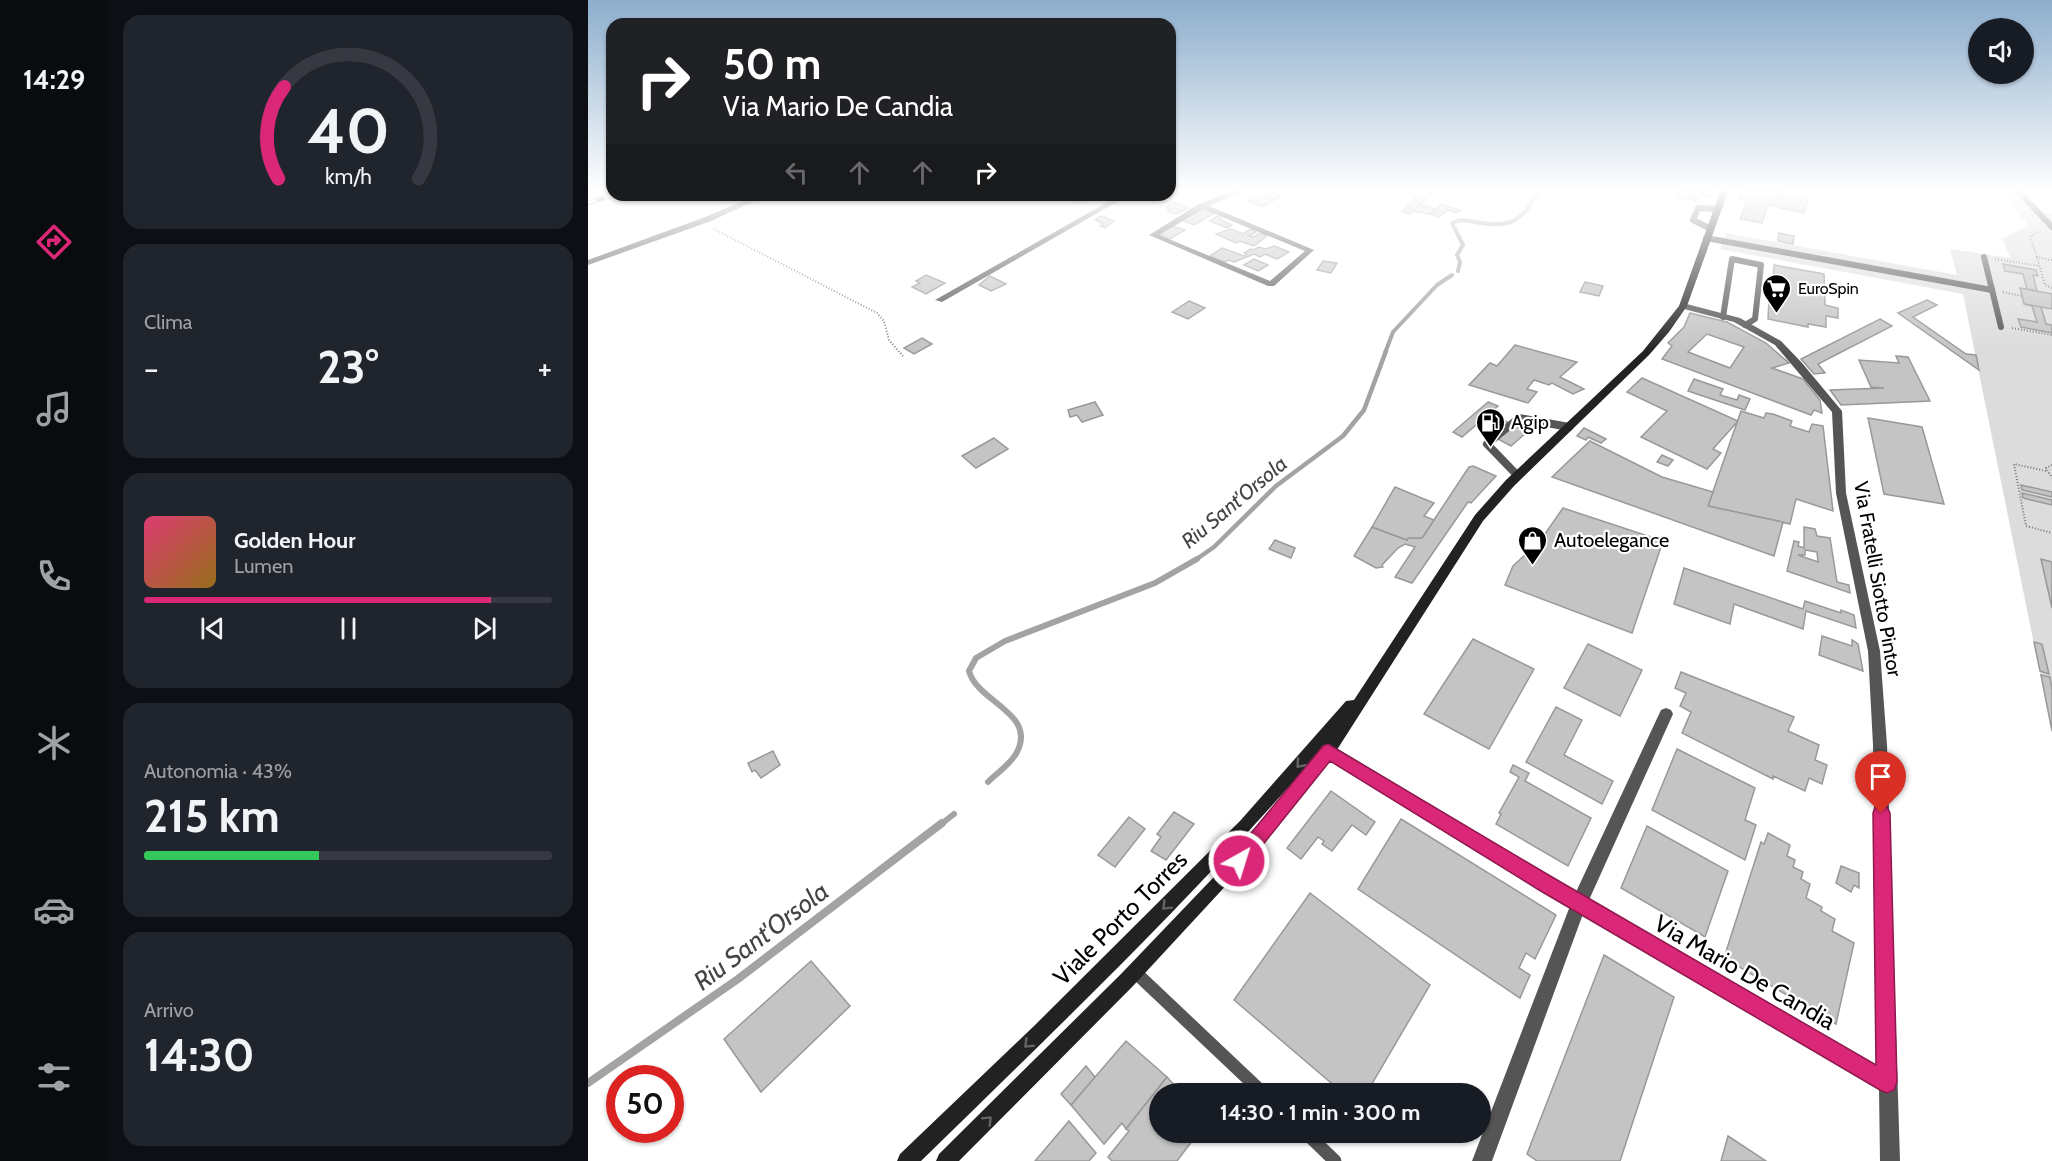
<!DOCTYPE html>
<html lang="it">
<meta charset="utf-8">
<style>
body{margin:0;font-family:Cabin,sans-serif;background:#20242c;color:#f1f3f6;height:100vh;display:flex;flex-direction:column;font-size:22px;white-space:nowrap}
*{box-sizing:border-box;margin:0}
p{font-size:20px;color:#9ea1a6}
.icon{flex:none;width:33px;height:33px;fill:none;stroke:currentColor;stroke-width:2;stroke-linecap:round;stroke-linejoin:round}
.map{position:relative;flex:1;overflow:hidden}
.panel{display:flex;flex-direction:column;gap:15px;padding:15px;background:#0d0f14;width:480px}
.panel>*{flex:none}
.guide{position:absolute;left:18px;top:18px;width:570px;height:183px;border-radius:18px;box-shadow:0 2px 4px #0004;background:#202124;color:#fff;overflow:hidden}
.buttons{position:absolute;left:1380px;top:18px;display:grid;gap:12px}
.buttons a{display:grid;place-items:center;width:66px;height:66px;border-radius:50%;background:#171b24;box-shadow:0 2px 4px #0004;font-size:30px}
.speed{position:absolute;left:18px;top:1065px;display:flex;gap:12px;font-size:30px;font-weight:700;text-align:center}
.speed>*{display:grid;place-content:center;width:78px;height:78px;border-radius:50%;background:#171b24;box-shadow:0 2px 4px #0004;line-height:1}
.speed .limit{border:9px solid #d22;background:#fff;color:#111}
.pin{position:absolute;display:grid;place-items:center;width:51px;height:51px;color:#fff;margin:-62px -26px;border-radius:50% 50% 50% 0;rotate:-45deg;box-shadow:0 0 6px #0007}
.pin .icon{rotate:45deg}
.me{position:absolute;width:66px;margin:-33px;rotate:39deg;stroke-linejoin:round;filter:drop-shadow(0 0 4px #0008)}
.turn{display:flex;align-items:center;gap:21px;height:126px;padding:0 18px;font-size:27px}
.turn .icon{width:78px;height:78px;stroke-width:2.5}
.turn b{display:block;font-size:42px;line-height:51px}
.lanes{display:flex;align-items:center;height:57px;padding:0 18px;background:#0003;justify-content:center;gap:30px;direction:ltr}
.lanes .off{opacity:.35}
.big{font-size:45px;font-weight:800;line-height:1.1}
.panel .card{flex:1;display:flex;flex-direction:column;justify-content:center;gap:9px;min-width:0;padding:0 21px;border-radius:18px;background:#20242c}
.panel .dial{align-items:center;gap:0}
.dial svg{height:156px;overflow:visible;fill:none;stroke:#363941;stroke-width:7;stroke-linecap:round;text-anchor:middle}
.dial text{fill:#f1f3f6;stroke:none}
.song{display:flex;align-items:center;gap:18px}
.cover{width:72px;height:72px;border-radius:9px;background:linear-gradient(135deg,hsl(340 70% 55%),hsl(40 70% 35%))}
.played{height:6px;border-radius:3px;background:linear-gradient(90deg,#db2777 85%,#363941 85%)}
.keys{display:flex;justify-content:space-around;direction:ltr}
.heat{display:flex;justify-content:space-between;align-items:center;font-size:33px;direction:ltr}
.charge{height:9px;border-radius:4px;background:linear-gradient(90deg,#34c759 43%,#363941 0)}
.trip{position:absolute;left:561px;top:1083px;width:342px;height:60px;border-radius:30px;background:#171b24;box-shadow:0 2px 4px #0004;font-weight:800;line-height:60px;text-align:center}
main{display:flex;flex:1;min-height:0}
.dock{display:flex;flex-direction:column;width:108px;justify-content:space-around;align-items:center;background:#090b0e;color:#9ea1a6}
.dock .icon{width:42px;height:42px}
.dock .current{color:#db2777}
.dock b{font-size:27px;color:#f1f3f6}
.map>svg:first-child{display:block}
.green{fill:#dcdcdc}
.lines{fill:none;stroke-linecap:round;stroke-linejoin:round}
.stream-far3{stroke:#a3a3a3;stroke-width:4}
.stream-far2{stroke:#a3a3a3;stroke-width:4.5}
.stream-far1{stroke:#a3a3a3;stroke-width:6}
.stream{stroke:#a3a3a3;stroke-width:8}
.building{fill:#c4c4c4;stroke:#999;stroke-width:1.5;fill-rule:evenodd}
.path{stroke:#777;stroke-width:2;stroke-dasharray:1 2;stroke-linecap:butt}
.lane-far2{stroke:#555;stroke-width:6}
.lane-far1{stroke:#555;stroke-width:8}
.lane{stroke:#555;stroke-width:13}
.street{fill:#555;fill-rule:evenodd}
.secondary{fill:#222;fill-rule:evenodd}
.rail-casing{stroke:#000;stroke-width:4.5}
.rail{stroke:#fff;stroke-width:3;stroke-dasharray:9;stroke-linecap:butt}
.oneway{stroke:#646464}
.route{fill:#db2777;stroke:#8e194d;stroke-width:1.5}
.labels{text-anchor:middle;dominant-baseline:central;stroke-width:4.5;stroke-linejoin:round;paint-order:stroke}
.far-poi-label{font-size:16px;fill:#000;stroke:#fff;text-anchor:start}
.poi-label{font-size:20px;fill:#000;stroke:#fff;text-anchor:start}
.street-label{font-size:20px;fill:#000;stroke:#fff}
.water-label{font-size:21px;font-style:italic;fill:#444;stroke:#fff}
.near-street-label{font-size:24px;fill:#000;stroke:#fff}
.near-water-label{font-size:26px;font-style:italic;fill:#444;stroke:#fff}
</style>
<main>
<nav class="dock">
<b>14:29</b>
<svg class="icon current" aria-label="directions" viewBox="0 0 24 24"><path d="M12 3l9 9-9 9-9-9zM9 14v-3h6M13 9l2 2-2 2"/></svg>
<svg class="icon" aria-label="music" viewBox="0 0 24 24"><path d="M9 18V5l10-2v13"/><circle cx="6" cy="18" r="3"/><circle cx="16" cy="16" r="3"/></svg>
<svg class="icon" aria-label="phone" viewBox="0 0 24 24"><path d="M5 4h4l2 5-3 2q2 4 5 5l2-3 5 2v4C11 20 4 13 5 4z"/></svg>
<svg class="icon" aria-label="climate" viewBox="0 0 24 24"><path d="M12 3v18M4 7l16 10M4 17L20 7"/></svg>
<svg class="icon" aria-label="car" viewBox="0 0 24 24"><path d="M5 17H2v-5l4-1 3-4h7l3 4 3 1v5h-3M9 17h6M6 11h13"/><circle cx="7" cy="17" r="2"/><circle cx="17" cy="17" r="2"/></svg>
<svg class="icon" aria-label="filters" viewBox="0 0 24 24"><path d="M4 7h16M4 17h16"/><circle cx="9" cy="7" r="2"/><circle cx="15" cy="17" r="2"/></svg>
</nav>
<section class="panel">
<div class="card dial"><svg viewBox="0 0 100 80">
<path d="M14 69A42 42 0 1 1 86 69"/>
<path d="M14 69A42 42 0 0 1 17 22" stroke="#db2777"/>
<text x="50" y="56" font-size="32" font-weight="700">40</text>
<text x="50" y="72" font-size="11">km/h</text>
</svg></div>
<div class="card"><p>Clima</p>
<div class="heat"><a>−</a><b class="big">23°</b><a>+</a></div>
</div>
<div class="card">
<div class="song"><i class="cover"></i><div><b>Golden Hour</b><p>Lumen</p></div></div>
<div class="played"></div>
<div class="keys"><svg class="icon" aria-label="previous" viewBox="0 0 24 24"><path d="M18 5L8 12l10 7zM5 5v14"/></svg><svg class="icon" aria-label="pause" viewBox="0 0 24 24"><path d="M8 5v14M16 5v14"/></svg><svg class="icon" aria-label="next" viewBox="0 0 24 24"><path d="M6 5l10 7-10 7zM19 5v14"/></svg></div>
</div>
<div class="card"><p>Autonomia · 43%</p><b class="big">215 km</b><div class="charge"></div></div>
<div class="card"><p>Arrivo</p><b class="big">14:30</b></div>
</section>
<div class="map">
<svg width="1464" height="1161" viewBox="0 0 1464 1161">
<rect width="100%" height="100%" fill="#fff"/>
<polygon class="green" points="1417,197 1441,198 1454,212 1464,213 1464,733 1375,294 1132,249 1138,233 1369,275 1362,249 1423,258 1414,239 1440,225"/>
<g class="lines">
<g class="stream-far3">
<path d="M870 271 872 262 869 255 875 245 864 223C872 219 878 220 887 222 923 229 936 221 951 189"/>
<polyline points="797,353 805,332 849,285 864,275"/>
</g>
<polyline class="stream-far2" points="606,561 626,547 688,486 755,436 776,410 798,351"/>
<g class="stream-far1">
<path d="M400 782C409 773 424 763 429 752 449 713 389 702 381 671L388 658 417 641 567 583 609 559"/>
<polyline points="352,825 366,814"/>
</g>
<polyline class="stream" points="0,1083 150,979 354,823"/>
</g>
<g class="building">
<polygon points="1093,189 1127,189 1123,198 1111,195 1109,201 1090,197"/>
<polygon points="1155,189 1196,189 1194,193 1220,198 1216,213 1180,205 1174,223 1152,219 1159,201 1151,199"/>
<polygon points="683,191 693,196 674,207 660,201"/>
<polygon points="483,195 499,195 505,197 495,203 479,198"/>
<polygon points="829,196 838,199 822,214 814,212"/>
<polygon points="586,202 601,208 588,214 579,211 582,209 578,207"/>
<polygon points="854,204 861,207 873,210 869,213 860,210 851,217 842,214"/>
<polygon points="831,205 849,209 842,214 826,211"/>
<polygon points="613,210 625,214 606,225 594,220"/>
<polygon points="513,216 526,221 517,228 512,226 516,224 507,220"/>
<polygon points="630,216 633,218 631,219 644,225 639,228 622,221"/>
<polygon points="584,226 597,230 582,239 570,234"/>
<polygon points="643,229 655,234 663,229 668,232 661,236 666,237 672,233 679,236 666,246 652,241 648,243 628,234"/>
<polygon points="1191,233 1206,236 1205,244 1190,241"/>
<polygon points="686,246 701,252 689,259 677,254 672,257 666,254 646,262 641,260 637,262 622,256 634,248 656,256 659,254 656,253 662,249 665,250 671,247 677,249"/>
<polygon points="666,259 680,265 670,271 656,265"/>
<polygon points="735,261 749,263 743,273 729,270"/>
<polygon points="1415,264 1448,270 1450,276 1445,275 1449,291 1439,289 1435,274 1417,271"/>
<polygon points="1186,265 1236,274 1237,305 1250,308 1250,318 1238,316 1238,327 1220,324 1220,327 1180,319 1181,300 1184,301"/>
<polygon points="338,275 357,283 338,294 324,287 332,283 328,281"/>
<polygon points="402,276 418,284 403,291 391,285"/>
<polygon points="997,282 1015,286 1011,296 992,292"/>
<polygon points="1432,288 1464,294 1464,309 1436,304"/>
<polygon points="1339,300 1349,305 1325,317 1378,354 1388,355 1391,370 1310,313"/>
<polygon points="601,301 617,308 600,319 584,312"/>
<polygon points="1436,304 1453,307 1458,324 1464,325 1464,333 1433,327 1430,319 1449,322 1444,306"/>
<path d="M1102 313 1139 322 1178 343 1201 363 1184 368 1215 379 1232 400 1234 413 1226 410 1223 415 1074 359 1084 346 1080 343 1096 327ZM1119 334 1156 347 1142 368 1100 352Z"/>
<polygon points="1292,319 1304,326 1230,364 1237,373 1226,374 1213,359"/>
<polygon points="334,338 344,344 326,354 316,348"/>
<polygon points="927,345 989,362 972,377 996,389 985,394 964,383 961,385 946,380 939,389 949,392 940,403 881,385 902,363 909,366"/>
<polygon points="1308,356 1320,357 1342,401 1253,405 1242,390 1296,388 1283,387 1271,360 1311,363"/>
<polygon points="1054,378 1150,421 1125,449 1133,453 1119,469 1053,437 1079,411 1039,392"/>
<polygon points="1106,379 1135,389 1132,395 1149,400 1151,395 1162,399 1157,410 1100,391"/>
<polygon points="507,402 515,415 494,422 489,415 482,417 480,410"/>
<polygon points="900,402 910,406 874,437 865,432"/>
<polygon points="1153,411 1176,418 1178,413 1185,414 1204,421 1202,426 1221,432 1224,424 1235,426 1245,511 1208,499 1202,524 1120,506"/>
<polygon points="905,415 939,432 923,446 890,428"/>
<polygon points="1280,418 1334,427 1356,504 1296,494"/>
<polygon points="996,428 1018,439 1013,443 1000,437 998,440 989,436"/>
<polygon points="406,438 420,449 388,468 374,456"/>
<polygon points="1002,441 1074,477 1125,492 1120,506 1195,522 1186,556 964,477"/>
<polygon points="1074,455 1085,460 1080,466 1069,462"/>
<polygon points="885,466 908,476 883,503 880,502 824,583 807,577 827,547 817,544 810,548 794,565 795,567 788,568 766,556 784,527 819,540 820,538 834,538 881,467"/>
<polygon points="1433,485 1464,492 1464,497 1434,490"/>
<polygon points="807,487 846,503 836,516 846,520 834,538 820,538 819,540 784,527"/>
<polygon points="1434,493 1464,500 1464,505 1435,498"/>
<polygon points="975,508 1075,541 1044,633 917,585 925,566 952,541"/>
<path d="M1216 527 1227 529 1229 536 1242 538 1249 582 1261 585 1262 593 1199 571 1206 541 1211 542 1210 546 1216 548ZM1217 550 1229 552 1230 562 1210 555H1217Z"/>
<polygon points="687,540 707,548 703,558 681,549"/>
<polygon points="1453,559 1464,562 1464,608"/>
<polygon points="1096,568 1215,609 1217,601 1253,613 1253,610 1266,615 1268,628 1218,611 1215,629 1146,604 1142,624 1086,604"/>
<polygon points="1234,636 1264,646 1264,640 1270,644 1275,671 1231,655"/>
<polygon points="885,639 946,669 901,749 836,714"/>
<polygon points="1446,642 1454,644 1461,674 1452,671"/>
<polygon points="1000,644 1054,670 1032,716 976,688"/>
<polygon points="1093,672 1206,717 1200,731 1231,745 1227,760 1239,765 1234,784 1221,778 1217,791 1185,776 1185,779 1094,733 1103,712 1092,706 1098,693 1087,688"/>
<polygon points="1453,675 1462,677 1464,690 1464,731"/>
<polygon points="968,707 994,720 976,755 1025,781 1014,804 938,762"/>
<polygon points="1089,749 1167,788 1157,820 1168,825 1157,860 1064,810"/>
<polygon points="185,751 192,765 173,778 167,770 164,772 160,763"/>
<polygon points="925,765 941,773 937,781 1003,818 980,866 908,824 913,814 911,813 931,777 922,772"/>
<polygon points="743,791 787,822 778,835 764,825 744,851 734,844 736,841 730,837 713,859 699,848"/>
<polygon points="586,812 606,824 578,860 563,851 573,837 569,834"/>
<polygon points="541,817 557,829 527,867 510,855"/>
<polygon points="813,819 968,915 947,959 938,953 931,968 942,975 932,998 770,889"/>
<polygon points="1059,826 1140,871 1117,937 1033,888"/>
<polygon points="1180,833 1202,845 1199,856 1207,860 1205,867 1215,872 1213,879 1222,884 1218,898 1234,907 1233,911 1247,919 1244,931 1266,943 1248,1024 1136,958 1173,842 1176,844"/>
<polygon points="1253,866 1271,873 1271,888 1266,885 1263,892 1248,883"/>
<polygon points="722,893 842,985 778,1094 756,1094 646,1000"/>
<polygon points="1016,955 1086,997 1032,1161 949,1161 939,1154"/>
<polygon points="223,961 262,1006 173,1092 136,1039"/>
<polygon points="538,1041 579,1077 538,1129 534,1123 516,1144 483,1105"/>
<polygon points="498,1066 507,1077 483,1105 473,1094"/>
<polygon points="579,1077 594,1094 572,1094 572,1132 611,1132 589,1161 524,1161 520,1157 541,1131 538,1129"/>
<polygon points="481,1121 508,1153 501,1161 447,1161"/>
<polygon points="1140,1136 1178,1161 1133,1161"/>
</g>
<g class="lines">
<g class="path">
<polyline points="126,229 289,313 296,321 301,340 315,356"/>
<polyline points="1449,257 1442,236 1452,231"/>
<polyline points="1407,259 1452,266"/>
<polyline points="1464,260 1449,257 1457,285 1464,288"/>
<polyline points="1415,292 1434,296"/>
<polyline points="1424,328 1464,335"/>
<polyline points="1464,465 1458,468 1464,478"/>
<polyline points="1458,471 1426,464 1438,526 1464,533"/>
</g>
<g class="lane-far2">
<polyline points="1428,189 1464,227"/>
<polyline points="1121,228 1105,220 1110,208 1129,209"/>
<polyline points="1118,238 1404,290"/>
<polyline points="1396,257 1413,327"/>
<polyline points="1135,317 1144,259 1173,265 1167,319 1157,325"/>
</g>
<polyline class="lane-far1" points="930,476 899,444 931,418 981,427"/>
<g class="lane">
<polyline points="547,972 676,1094"/>
<polyline points="717,1132 747,1161"/>
</g>
<g class="street">
<polygon points="0,189 5,189 0,192"/>
<path d="M649 189H659L621 206 726 250 686 286H680L561 235 611 204ZM615 209 717 251 682 281 571 235Z"/>
<polygon points="170,195 180,195 123,221 0,265 0,260 117,217"/>
<polygon points="532,195 541,195 354,302 347,300"/>
<polygon points="1095,303 1152,318 1193,341 1214,363 1254,411 1258,493 1292,651 1299,745 1312,1161 1292,1161 1291,1088 995,914 904,1161 884,1161 982,906 735,756 733,751 735,746 740,745 745,746 988,892 1073,710 1078,708 1083,710 1085,714 1001,900 1291,1067 1285,745 1280,651 1248,493 1244,412 1187,345 1146,322 1092,308 1091,306"/>
</g>
<path class="secondary" d="M1133 189H1141L1099 306 1081 332 1061 355 926 486 895 521 745 756 656 866 545 986 371 1161H348L351 1154 533 974 646 856 726 758C603 900 467 1030 333 1161H309L312 1154 446 1026 652 821 758 701 766 700 887 515 918 480 1055 351 1091 306Z"/>
<defs>
<polyline id="rail" points="0,203 25,195"/>
</defs>
<use href="#rail" class="rail-casing"/>
<use href="#rail" class="rail"/>
</g>
<defs><path id="oneway-chevron" d="M-2-3.5L2.5 0L-2 3.5" fill="none" stroke-width="1.6" stroke-linecap="round" stroke-linejoin="round" transform="scale(1.5)"/></defs>
<g class="oneway">
<use href="#oneway-chevron" transform="translate(712 764) rotate(131)"/>
<use href="#oneway-chevron" transform="translate(578 906) rotate(135)"/>
<use href="#oneway-chevron" transform="translate(440 1044) rotate(136)"/>
<use href="#oneway-chevron" transform="translate(400 1120) rotate(-45)"/>
</g>
<linearGradient id="sky" x2="0" y2="1"><stop stop-color="#8cadcc"/><stop offset="0.54" stop-color="#fff"/><stop offset="1" stop-color="#fff" stop-opacity="0"/></linearGradient>
<rect width="1464" height="352" fill="url(#sky)"/>
<polygon class="route" points="740,744 964,877 1288,1065 1285,813 1287,807 1293,805 1299,807 1302,813 1309,1082 1306,1090 1299,1093 1292,1090 951,890 742,761 657,867 651,869 645,867 642,861 645,855 735,746"/>
<defs>
<symbol id="supermarket-pin" viewBox="-11 -11 22 30"><path d="M0 17L-7.5 6A9.5 9.5 0 1 1 7.5 6Z" fill="#000" stroke="#fff"/><path d="M-6-5.5h2.5l.6 2H6L4.5 2H-2.5L-4.4-4H-6ZM-1.5 3.2a1.3 1.3 0 1 0 .1 0ZM3 3.2a1.3 1.3 0 1 0 .1 0Z" fill="#fff"/></symbol>
<symbol id="fuel-pin" viewBox="-11 -11 22 30"><path d="M0 17L-7.5 6A9.5 9.5 0 1 1 7.5 6Z" fill="#000" stroke="#fff"/><path d="M-5.5-6h7V0h2V4h1.3V-2.5L3-4.5l.8-.8L6-3V5H2.5V1h-1V6h-7ZM-4.2-4.7v3.2H.2V-4.7Z" fill="#fff"/></symbol>
<symbol id="shop-pin" viewBox="-11 -11 22 30"><path d="M0 17L-7.5 6A9.5 9.5 0 1 1 7.5 6Z" fill="#000" stroke="#fff"/><path d="M-5-2.5h2.3a2.7 3.5 0 0 1 5.4 0H5L5.5 6h-11ZM-1.5-2.5h3a1.5 2.3 0 0 0-3 0Z" fill="#fff"/></symbol>
</defs>
<g fill-rule="evenodd">
<use href="#supermarket-pin" x="1172" y="272" width="33" height="45"/>
<use href="#fuel-pin" x="886" y="406" width="33" height="45"/>
<use href="#shop-pin" x="928" y="524" width="33" height="45"/>
</g>
<g class="labels">
<g class="far-poi-label">
<text x="1210" y="288">EuroSpin</text>
</g>
<g class="poi-label">
<text x="923" y="422">Agip</text>
<text x="966" y="540">Autoelegance</text>
</g>
<g class="street-label">
<text transform="translate(1290 579) rotate(80)">Via Fratelli Siotto Pintor</text>
</g>
<g class="water-label">
<text transform="translate(646 502) rotate(-40)">Riu Sant'Orsola</text>
</g>
<g class="near-street-label">
<text transform="translate(532 918) rotate(-45)">Viale Porto Torres</text>
<text transform="translate(1157 972) rotate(30)">Via Mario De Candia</text>
</g>
<g class="near-water-label">
<text transform="translate(173 936) rotate(-37)">Riu Sant'Orsola</text>
</g>
</g>
</svg>
<div class="buttons">
<a><svg class="icon" aria-label="sound" viewBox="0 0 24 24"><path d="M4 9h4l5-4v14l-5-4H4zM17 9q2 3 0 6"/></svg></a>
</div>
<div class="speed"><div class="limit">50</div></div>
<div class="pin" style="left:1293px;top:813px;background:#d93025"><svg class="icon" aria-label="arrive" viewBox="0 0 24 24"><path d="M6 21V4h12l-3 4 3 4H6"/></svg></div>
<svg class="me" style="left:651px;top:861px" viewBox="-20 -20 40 40"><circle r="17" fill="#db2777" stroke="#fff" stroke-width="3"/><path d="M0-11L8 9 0 5-8 9z" fill="#fff"/></svg>
<div class="trip">14:30 · 1 min · 300 m</div>
<div class="guide">
<div class="turn"><svg class="icon" aria-label="right" viewBox="0 0 24 24"><path d="M7 20v-9h11M14 6l5 5-5 5"/></svg><div><b>50 m</b>Via Mario De Candia</div></div>
<div class="lanes"><svg class="icon off" aria-label="left" viewBox="0 0 24 24"><path d="M17 20v-9H6M10 6l-5 5 5 5"/></svg><svg class="icon off" aria-label="ahead" viewBox="0 0 24 24"><path d="M12 20V5M6 11l6-6 6 6"/></svg><svg class="icon off" aria-label="ahead" viewBox="0 0 24 24"><path d="M12 20V5M6 11l6-6 6 6"/></svg><svg class="icon" aria-label="right" viewBox="0 0 24 24"><path d="M7 20v-9h11M14 6l5 5-5 5"/></svg></div>
</div>
</div>
</main>
